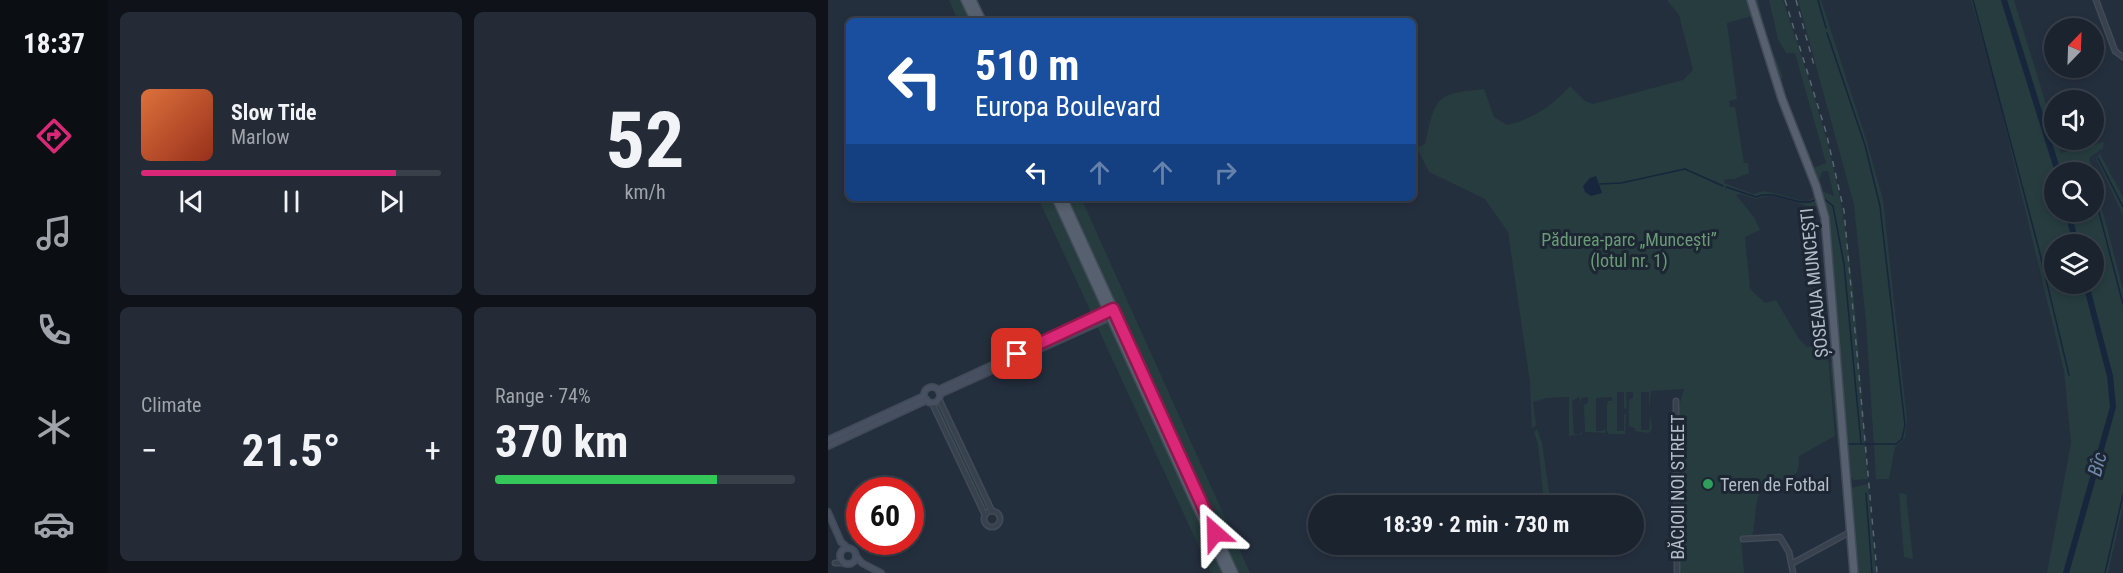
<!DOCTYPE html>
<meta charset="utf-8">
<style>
body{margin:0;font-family:"Roboto Condensed",sans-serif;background:#242b36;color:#f1f3f6;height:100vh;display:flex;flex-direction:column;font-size:22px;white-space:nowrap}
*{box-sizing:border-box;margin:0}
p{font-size:20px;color:#a0a4aa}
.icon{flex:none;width:33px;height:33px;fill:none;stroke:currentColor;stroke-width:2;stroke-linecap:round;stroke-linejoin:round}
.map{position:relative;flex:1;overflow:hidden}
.panel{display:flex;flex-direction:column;gap:12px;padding:12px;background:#0f1319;width:720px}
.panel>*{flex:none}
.hud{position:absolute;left:18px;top:18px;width:570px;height:183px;border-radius:9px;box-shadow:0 3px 9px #0003,0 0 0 2px #39404a;background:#1a4fa0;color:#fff;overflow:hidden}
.needle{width:39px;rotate:23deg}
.controls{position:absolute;left:1216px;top:18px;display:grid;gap:12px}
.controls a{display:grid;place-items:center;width:60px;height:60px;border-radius:50%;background:#1b232e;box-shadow:0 3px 9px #0003,0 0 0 2px #39404a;font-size:30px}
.speed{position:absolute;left:18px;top:477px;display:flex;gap:12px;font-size:30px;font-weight:700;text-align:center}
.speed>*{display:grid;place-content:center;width:78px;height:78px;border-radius:50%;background:#1b232e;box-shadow:0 3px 9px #0003,0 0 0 2px #39404a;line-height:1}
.speed .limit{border:9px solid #d22;background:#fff;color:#111}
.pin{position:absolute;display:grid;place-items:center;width:51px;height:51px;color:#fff;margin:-26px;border-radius:12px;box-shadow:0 3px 9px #0006}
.me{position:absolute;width:66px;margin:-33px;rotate:335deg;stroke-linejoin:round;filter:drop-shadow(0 0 4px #0008)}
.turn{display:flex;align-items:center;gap:21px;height:126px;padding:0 30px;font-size:27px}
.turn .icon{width:78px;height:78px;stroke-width:2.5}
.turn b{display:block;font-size:42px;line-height:51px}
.lanes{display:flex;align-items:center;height:57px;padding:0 30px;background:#0003;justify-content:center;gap:30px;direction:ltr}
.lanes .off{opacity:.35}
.big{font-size:45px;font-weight:700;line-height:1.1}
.panel .card{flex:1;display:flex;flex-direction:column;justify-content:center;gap:9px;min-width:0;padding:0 21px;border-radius:9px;background:#242b36}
.panel .dial{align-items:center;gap:0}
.dial b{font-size:78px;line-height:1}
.song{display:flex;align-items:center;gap:18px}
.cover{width:72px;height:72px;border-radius:9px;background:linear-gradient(135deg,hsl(20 70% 55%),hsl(10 70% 35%))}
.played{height:6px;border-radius:3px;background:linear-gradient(90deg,#db2777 85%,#39404a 85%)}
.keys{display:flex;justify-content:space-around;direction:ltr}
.heat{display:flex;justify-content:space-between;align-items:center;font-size:33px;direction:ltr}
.charge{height:9px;border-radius:4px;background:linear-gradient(90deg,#34c759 74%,#39404a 0)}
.panel .tiles{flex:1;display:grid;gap:12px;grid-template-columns:repeat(2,1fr)}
.trip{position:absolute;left:480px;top:495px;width:336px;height:60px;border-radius:30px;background:#1b232e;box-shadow:0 3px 9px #0003,0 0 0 2px #39404a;font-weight:700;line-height:60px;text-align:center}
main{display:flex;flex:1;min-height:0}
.menu{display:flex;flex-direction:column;width:108px;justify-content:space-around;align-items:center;background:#0b0e12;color:#a0a4aa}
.menu .icon{width:42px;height:42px}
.menu .selected{color:#db2777}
.menu b{font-size:27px;color:#f1f3f6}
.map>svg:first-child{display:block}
.green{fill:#263c3f;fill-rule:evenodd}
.water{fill:#17263c}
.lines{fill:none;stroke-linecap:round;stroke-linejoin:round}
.stream{stroke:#17263c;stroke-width:1.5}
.river{stroke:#17263c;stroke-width:6}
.street-casing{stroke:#414a57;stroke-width:7}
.secondary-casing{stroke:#414a57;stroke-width:8}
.primary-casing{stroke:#414a57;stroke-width:10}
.street{stroke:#38414e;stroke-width:4}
.secondary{stroke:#465061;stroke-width:5}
.primary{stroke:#56606e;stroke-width:7}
.rail{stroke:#5a6575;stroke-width:1.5;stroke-dasharray:6 6;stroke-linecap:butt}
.route-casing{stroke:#8e194d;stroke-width:15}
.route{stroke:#db2777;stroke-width:10}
.leisure-dot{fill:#2e9e5b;stroke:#1d2633;stroke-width:2}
.labels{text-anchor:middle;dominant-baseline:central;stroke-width:6;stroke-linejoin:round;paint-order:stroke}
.park-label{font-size:18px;fill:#6b9a76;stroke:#1d2633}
.street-label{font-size:18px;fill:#b4bcc9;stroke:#1d2633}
.poi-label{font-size:18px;fill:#b4bcc9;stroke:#1d2633;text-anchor:start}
.water-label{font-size:20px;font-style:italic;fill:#6d86a8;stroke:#1d2633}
</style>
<main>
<nav class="menu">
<b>18:37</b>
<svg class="icon selected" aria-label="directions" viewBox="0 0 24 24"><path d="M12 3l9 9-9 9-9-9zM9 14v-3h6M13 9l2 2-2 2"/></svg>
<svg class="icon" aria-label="music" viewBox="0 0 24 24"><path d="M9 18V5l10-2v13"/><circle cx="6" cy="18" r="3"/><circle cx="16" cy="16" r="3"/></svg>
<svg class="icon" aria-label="phone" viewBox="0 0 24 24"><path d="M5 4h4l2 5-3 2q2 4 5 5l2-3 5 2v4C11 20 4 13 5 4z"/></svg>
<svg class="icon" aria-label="climate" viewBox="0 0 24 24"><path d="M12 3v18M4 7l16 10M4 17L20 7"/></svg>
<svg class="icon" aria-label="car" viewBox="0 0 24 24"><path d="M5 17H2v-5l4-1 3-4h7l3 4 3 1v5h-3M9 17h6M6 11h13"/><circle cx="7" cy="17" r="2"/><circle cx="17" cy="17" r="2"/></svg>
</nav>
<section class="panel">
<div class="tiles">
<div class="card">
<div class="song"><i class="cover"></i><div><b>Slow Tide</b><p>Marlow</p></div></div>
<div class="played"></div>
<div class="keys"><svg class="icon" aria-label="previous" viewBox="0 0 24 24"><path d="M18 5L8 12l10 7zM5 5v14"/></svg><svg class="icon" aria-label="pause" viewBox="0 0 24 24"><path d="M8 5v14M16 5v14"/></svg><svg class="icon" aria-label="next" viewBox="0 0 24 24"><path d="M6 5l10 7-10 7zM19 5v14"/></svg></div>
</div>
<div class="card dial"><b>52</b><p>km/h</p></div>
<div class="card"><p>Climate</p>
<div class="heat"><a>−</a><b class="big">21.5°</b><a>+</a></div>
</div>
<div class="card"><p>Range · 74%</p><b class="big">370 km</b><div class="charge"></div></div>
</div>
</section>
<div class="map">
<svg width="1295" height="573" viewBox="0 0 1295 573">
<rect width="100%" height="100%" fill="#242f3e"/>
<g class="green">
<polygon points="121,0 134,0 144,21 130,21"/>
<path d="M839 0H921L931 37 924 16 899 23 909 99 901 101 902 107H907L916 163H920L921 173 906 179H897L896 183 925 194 935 191 950 194 979 202 989 195 991 203 984 209C967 200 946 191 928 199L912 194 908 195 926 217 932 230 917 237 922 289 937 303 948 300 971 339 979 347 999 344 1007 436 971 456C971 461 971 468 969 472 964 479 946 483 942 480 923 497 930 515 924 537L913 538 916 573H852L851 406 856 389 823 391 821 409V392H813V430H821L822 414 824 429 821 433 807 431V428L801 426V400L805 398V392H798L799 408 796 409V392H789V431H796V414L798 415 797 434H781L779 431V405L780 401H784V397L768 398V431H775L777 428V433L757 432 756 405 760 403V397L753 398V403L751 397 744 401 746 434H752L754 431V434L741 436V397L718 398 705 402 708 425 704 429 702 382 680 232 657 199 601 172 589 148 597 144C608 97 606 94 656 89L666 117 679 125C705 119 724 106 742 86L757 101 765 104 855 80 865 70 851 15Z"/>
<path d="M925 0H930L937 32 955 77 953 79C959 108 976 136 985 165L982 166 968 132Z"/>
<path d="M939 0H955C976 65 999 130 1012 198 1029 290 1032 386 1040 479L1026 480 1022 477 1002 235 989 175 985 168 998 163 967 53H958L950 39 941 0ZM994 171H1000L1006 196 994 191 991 182Z"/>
<polygon points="970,0 993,0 1039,142 1055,200 1079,420 1077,438 1067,447 1061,479 1048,479 1038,322 1026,205"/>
<path d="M1143 0H1186L1233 153 1276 142 1275 148 1261 158 1265 172H1227V212H1266V178L1295 289V507L1280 573H1219L1243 443 1236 371 1168 88ZM1227 244H1266V284H1227Z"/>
<polygon points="1272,154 1295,197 1295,215 1268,158"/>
<polygon points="210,198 224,198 275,309 264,314"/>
<polygon points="238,198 253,198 422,573 409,573"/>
<polygon points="281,321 396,573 383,573 269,326"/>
<polygon points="1002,362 1007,364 1014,447 1010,447"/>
<polygon points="110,402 161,510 158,511 107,404"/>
<polygon points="709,429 714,443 723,505 716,503 710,444 706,432"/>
<polygon points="1040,484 1048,573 1029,573 1023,488"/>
<polygon points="1071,493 1078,494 1085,559 1076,557"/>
</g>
<polygon class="water" points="768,176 774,193 763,196 757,192 755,186 762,178"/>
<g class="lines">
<g class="stream">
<polyline points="990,0 998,28"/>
<polyline points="1145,0 1211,250 1241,375"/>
<polyline points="999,33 1037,145 1052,206 1077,425 1074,439 1068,444 1019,444"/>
<polyline points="1270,158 1295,207"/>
<polyline points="772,184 793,183 857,169 895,186"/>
<path d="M898 187 928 197C949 188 971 209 987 200"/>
<polyline points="1266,193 1295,304"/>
<polyline points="994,197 1005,206 1016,264 1033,443"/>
<polyline points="1038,493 1044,573"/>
<polyline points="1277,573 1295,495"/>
</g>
<g class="river">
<polyline points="1176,0 1230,172"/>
<polyline points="1240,212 1248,244"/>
<polyline points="1238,573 1285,407 1282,376 1258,284"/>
</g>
<defs>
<g id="street">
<polyline points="1268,0 1287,51 1295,57"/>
<polyline points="111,399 164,511"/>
<polyline points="848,401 849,573"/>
<polyline points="104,403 157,515"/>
<circle cx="164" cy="519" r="8"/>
<polyline points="915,539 952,537 961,552 965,573"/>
<polyline points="7,563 16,563"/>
<polyline points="965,563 1022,532"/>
</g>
<g id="secondary">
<circle cx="104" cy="395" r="8"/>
<polyline points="110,390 281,311"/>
<polyline points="112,394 285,316"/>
<polyline points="0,440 96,396"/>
<polyline points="0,446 99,400"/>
<polyline points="0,512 13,542 20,548"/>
<circle cx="20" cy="556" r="8"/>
<polyline points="28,556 34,563 53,573"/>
</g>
<g id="primary">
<polyline points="137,0 147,21"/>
<polyline points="144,0 154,21"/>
<polyline points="923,0 954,99 988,186 997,218 1026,573"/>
<polyline points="228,198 399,573"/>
<polyline points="235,198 406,573"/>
</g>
</defs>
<use href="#street" class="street-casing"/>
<use href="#secondary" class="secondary-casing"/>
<use href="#primary" class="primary-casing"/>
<use href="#street" class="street"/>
<use href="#secondary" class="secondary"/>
<use href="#primary" class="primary"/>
<g class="rail">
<polyline points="957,0 998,132 1016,211 1049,573"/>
<polyline points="968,0 987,69"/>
</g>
</g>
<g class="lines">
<defs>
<polyline id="route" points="189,354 285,309 387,533"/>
</defs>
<use href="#route" class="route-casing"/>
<use href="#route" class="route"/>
</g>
<circle class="leisure-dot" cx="880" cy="484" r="6"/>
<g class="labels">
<g class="park-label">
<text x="801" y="239">Pădurea-parc „Muncești”<tspan x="801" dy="21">(lotul nr. 1)</tspan></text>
</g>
<g class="street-label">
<text transform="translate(986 283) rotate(-96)">ȘOSEAUA MUNCEȘTI</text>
<text transform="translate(849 487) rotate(-90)">BĂCIOII NOI STREET</text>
</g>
<g class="poi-label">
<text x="892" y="484">Teren de Fotbal</text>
</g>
<g class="water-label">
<text transform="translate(1269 464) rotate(-74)">Bîc</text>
</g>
</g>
</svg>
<div class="controls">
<a><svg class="needle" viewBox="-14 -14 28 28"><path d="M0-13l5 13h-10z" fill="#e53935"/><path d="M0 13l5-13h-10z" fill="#a0a4aa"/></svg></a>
<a><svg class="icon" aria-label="sound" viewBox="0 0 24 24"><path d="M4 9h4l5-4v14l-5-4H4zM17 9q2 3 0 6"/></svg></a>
<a><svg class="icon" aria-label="search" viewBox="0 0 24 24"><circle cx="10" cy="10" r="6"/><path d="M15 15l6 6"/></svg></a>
<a><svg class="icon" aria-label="layers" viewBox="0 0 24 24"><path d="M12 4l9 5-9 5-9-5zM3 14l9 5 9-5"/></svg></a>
</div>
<div class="speed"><div class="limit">60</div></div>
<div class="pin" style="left:189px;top:354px;background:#d93025"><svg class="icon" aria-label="arrive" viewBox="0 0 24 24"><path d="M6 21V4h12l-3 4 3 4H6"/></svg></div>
<svg class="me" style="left:387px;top:533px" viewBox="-20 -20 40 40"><path d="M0-17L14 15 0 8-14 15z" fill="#db2777" stroke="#fff" stroke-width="4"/></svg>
<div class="trip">18:39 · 2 min · 730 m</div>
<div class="hud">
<div class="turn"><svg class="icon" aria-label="left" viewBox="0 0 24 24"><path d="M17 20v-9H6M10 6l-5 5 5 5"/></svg><div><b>510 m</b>Europa Boulevard</div></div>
<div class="lanes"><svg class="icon" aria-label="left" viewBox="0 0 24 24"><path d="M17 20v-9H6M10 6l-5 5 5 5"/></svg><svg class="icon off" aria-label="ahead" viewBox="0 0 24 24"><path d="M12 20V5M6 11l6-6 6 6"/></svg><svg class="icon off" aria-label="ahead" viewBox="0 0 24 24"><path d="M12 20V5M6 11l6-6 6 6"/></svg><svg class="icon off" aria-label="right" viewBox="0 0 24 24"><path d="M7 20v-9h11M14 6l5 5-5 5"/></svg></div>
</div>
</div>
</main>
